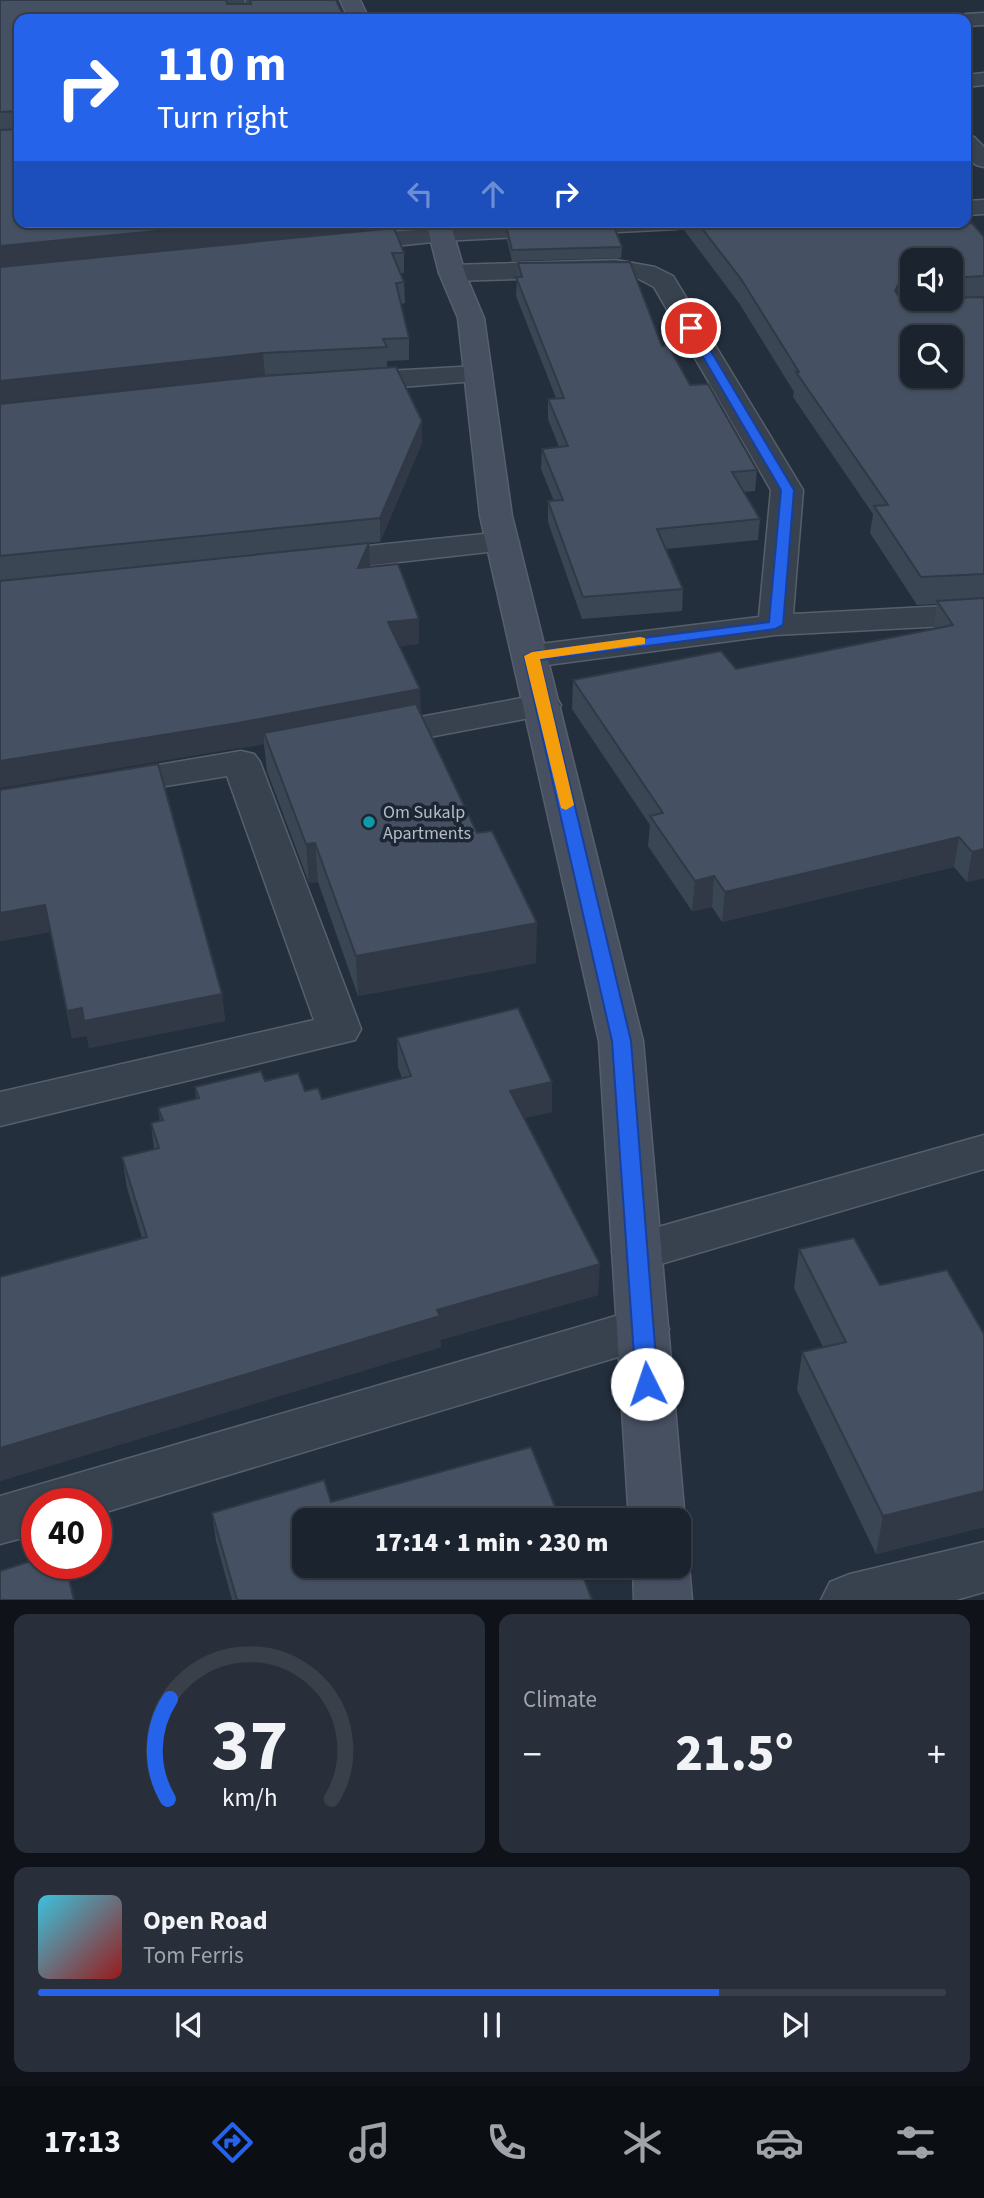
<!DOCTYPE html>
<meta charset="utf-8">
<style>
body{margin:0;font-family:"Source Sans 3",sans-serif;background:#282f3a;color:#f1f3f6;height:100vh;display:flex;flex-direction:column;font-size:26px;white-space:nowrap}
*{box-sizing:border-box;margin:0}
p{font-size:23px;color:#a0a4aa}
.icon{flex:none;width:38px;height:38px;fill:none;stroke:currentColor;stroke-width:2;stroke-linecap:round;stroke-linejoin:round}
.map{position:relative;height:1600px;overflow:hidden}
.drawer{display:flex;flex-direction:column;gap:14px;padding:14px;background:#0f1319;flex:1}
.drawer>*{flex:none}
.banner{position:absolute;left:14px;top:14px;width:957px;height:214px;border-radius:14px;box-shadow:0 2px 5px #0004,0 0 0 2px #39404a;background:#2563eb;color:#fff;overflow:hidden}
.fabs{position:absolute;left:900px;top:248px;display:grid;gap:14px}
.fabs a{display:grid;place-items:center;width:63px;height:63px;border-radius:14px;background:#1b232e;box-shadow:0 2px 5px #0004,0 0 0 2px #39404a;font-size:35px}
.speed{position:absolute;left:21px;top:1488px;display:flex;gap:14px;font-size:35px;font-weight:700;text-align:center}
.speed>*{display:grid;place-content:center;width:91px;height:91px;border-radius:50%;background:#1b232e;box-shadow:0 2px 5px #0004,0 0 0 2px #39404a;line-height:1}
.speed .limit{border:10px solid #d22;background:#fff;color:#111}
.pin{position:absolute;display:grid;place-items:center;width:60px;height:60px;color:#fff;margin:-30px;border:4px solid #fff;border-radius:50%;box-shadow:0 2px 7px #0007}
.me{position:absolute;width:77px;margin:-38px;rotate:356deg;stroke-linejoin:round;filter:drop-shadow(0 0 5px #0008)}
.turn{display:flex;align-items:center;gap:24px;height:147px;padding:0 28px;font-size:32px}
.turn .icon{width:91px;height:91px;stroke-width:2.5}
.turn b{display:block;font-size:49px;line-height:60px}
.lanes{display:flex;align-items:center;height:66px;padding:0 28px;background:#0003;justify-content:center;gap:35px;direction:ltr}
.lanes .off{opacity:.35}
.big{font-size:52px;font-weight:800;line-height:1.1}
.drawer .widget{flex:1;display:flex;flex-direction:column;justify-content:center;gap:10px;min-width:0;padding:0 24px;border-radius:14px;background:#282f3a}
.drawer .dial{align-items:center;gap:0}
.dial svg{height:182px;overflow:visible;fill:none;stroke:#39404a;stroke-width:7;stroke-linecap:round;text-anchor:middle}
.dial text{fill:#f1f3f6;stroke:none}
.song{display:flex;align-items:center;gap:21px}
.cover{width:84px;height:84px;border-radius:10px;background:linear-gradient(135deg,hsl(190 70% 55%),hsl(0 70% 35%))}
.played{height:7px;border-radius:4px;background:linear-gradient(90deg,#2563eb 75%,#39404a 75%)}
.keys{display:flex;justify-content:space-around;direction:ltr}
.heat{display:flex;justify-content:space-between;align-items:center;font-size:38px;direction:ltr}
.drawer .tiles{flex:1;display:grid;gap:14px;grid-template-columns:1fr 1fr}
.widget:last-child{grid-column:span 2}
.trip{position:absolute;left:292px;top:1508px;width:399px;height:70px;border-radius:14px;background:#1b232e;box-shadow:0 2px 5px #0004,0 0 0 2px #39404a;font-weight:800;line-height:70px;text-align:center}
.tabs{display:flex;height:112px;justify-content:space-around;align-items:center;background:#0b0e12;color:#a0a4aa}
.tabs .icon{width:49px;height:49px}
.tabs .active{color:#2563eb}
.tabs b{font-size:32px;color:#f1f3f6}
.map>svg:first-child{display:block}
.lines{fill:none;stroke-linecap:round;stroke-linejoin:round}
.street-casing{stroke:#565f6c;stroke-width:3}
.secondary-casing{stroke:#565f6c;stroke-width:3}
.street{fill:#38414e;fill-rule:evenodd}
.secondary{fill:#465061;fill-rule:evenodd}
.wall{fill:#3b4654;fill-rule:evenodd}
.shaded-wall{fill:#303945}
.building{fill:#455162;stroke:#303945;stroke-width:2;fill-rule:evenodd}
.route{fill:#2563eb;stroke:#184099;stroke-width:2}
.slow{fill:#f59e0b}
.culture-dot{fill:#0f9aa8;stroke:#1d2633;stroke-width:2.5}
.labels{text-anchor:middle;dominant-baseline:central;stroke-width:7;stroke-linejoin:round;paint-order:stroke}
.poi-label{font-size:18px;fill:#b4bcc9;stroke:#1d2633;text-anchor:start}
</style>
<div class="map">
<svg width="984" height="1600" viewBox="0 0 984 1600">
<rect width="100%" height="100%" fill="#242f3e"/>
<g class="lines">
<defs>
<g id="street">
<polygon points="224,0 244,0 250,19 230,19"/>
<polygon points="984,13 984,25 966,26 966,19 957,19 966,14"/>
<polygon points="984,73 984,85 966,87 966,75"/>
<polygon points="966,135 974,137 984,147 984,167 976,165 966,155"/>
<polygon points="984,200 984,214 966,215 966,201"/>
<polygon points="527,222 689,222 686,227 677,229 442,241 347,251 338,248 334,243 338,238 347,235"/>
<polygon points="616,260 655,267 673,276 803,490 793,614 984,604 984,624 775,635 532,667 520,663 514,656 520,649 532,645 759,617 771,490 654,287 639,279 616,276 452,281 443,278 439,273 443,268 452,265"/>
<polygon points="478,366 488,368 492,374 488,380 351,391 341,388 337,382 341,376 351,373"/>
<polygon points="503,532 514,535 519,542 514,549 319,571 307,568 303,561 307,554 319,551"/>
<polygon points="543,694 556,697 561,705 556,713 377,747 364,744 359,736 364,728 377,725"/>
<polygon points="241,751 254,754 260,762 361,1029 355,1040 0,1126 0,1092 314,1020 227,776 111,795 98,792 92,784 98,776 111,773"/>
<polygon points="984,1135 984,1169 637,1271 620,1265 612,1252 620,1239 637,1233"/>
<polygon points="643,1308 661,1314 669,1329 661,1344 96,1515 96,1503 37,1503 37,1534 0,1544 0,1496"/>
<polygon points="984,1542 984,1592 956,1600 821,1600 830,1582 850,1574"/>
</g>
<g id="secondary">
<polygon points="340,0 360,0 369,19 349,19"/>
<polygon points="426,222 450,222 465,273 484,318 512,516 643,1041 685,1521 679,1534 679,1521 629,1521 599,1041 480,516 458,318 439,273"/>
<polygon points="679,1547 689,1566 692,1600 634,1600 633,1566 679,1566"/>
</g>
</defs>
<use href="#street" class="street-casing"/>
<use href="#secondary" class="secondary-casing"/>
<use href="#street" class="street"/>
<use href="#secondary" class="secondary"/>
</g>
<g class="wall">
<polygon points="0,0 227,4 247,4 246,0 336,0 19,222 387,222 388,229 404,253 404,273 400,273 404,282 405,303 401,304 409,338 409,360 387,361 387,368 422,421 422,443 380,542 369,543 370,567 419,619 419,644 399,646 421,713 536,963 358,996 318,882 309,883 267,771 264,744 241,748 0,580 0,404 334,371 265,375 0,266"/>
<path d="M684 222H897L901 227 984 237V878L967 882 954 867 722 922 712 907 692 911 648 846 650 825 572 709 573 680 736 669 933 629 937 604 917 605 870 533 873 514 793 397 794 392 739 303 684 230ZM912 261H950V299H912Z"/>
<polygon points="507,229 622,247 621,258 512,261 507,240"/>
<polygon points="518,263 662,346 690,385 757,470 755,491 744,492 760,519 758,540 666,549 683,589 682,611 582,619 548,522 548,501 554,501 541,469 542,449 559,447 548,419 548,399 556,398 516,296"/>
<polygon points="0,790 222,994 225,1021 89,1048 87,1036 72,1038 50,932 0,941"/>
<polygon points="397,1038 552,1082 552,1112 524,1118 598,1295 440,1340 441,1347 0,1481 0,1277 142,1238 127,1188 122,1157 154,1149 151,1123 160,1121 158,1108 196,1099 195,1087 265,1081 305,1091 322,1099 402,1078 398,1067"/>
<polygon points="799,1249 880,1285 984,1334 984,1527 876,1554 797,1390 802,1352 823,1347 794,1288"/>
<polygon points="331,1502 592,1600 232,1600 216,1541 212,1513"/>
</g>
<g class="shaded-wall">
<polygon points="250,222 387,222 388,230 0,266 0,246"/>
<polygon points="909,280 906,303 896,307 895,291 899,283"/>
<polygon points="263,353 265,375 0,403 0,381"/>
<polygon points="422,421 422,443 380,542 380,518"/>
<polygon points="369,543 370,567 358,568"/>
<polygon points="419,619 419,644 389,647 388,622"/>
<polygon points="420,689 421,714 264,733 264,744 0,788 0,761"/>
<polygon points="959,837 954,867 722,922 725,892"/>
<polygon points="315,843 318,882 309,883 306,844"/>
<polygon points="984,849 984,878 967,882 972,852"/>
<polygon points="714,876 712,907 692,911 695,881"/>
<polygon points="45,905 50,932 0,941 0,913"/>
<polygon points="537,923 536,963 358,996 356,956"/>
<polygon points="222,994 225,1021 89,1048 87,1036 72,1038 67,1011 82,1008"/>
<polygon points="552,1082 552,1112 510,1121 510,1091"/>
<polygon points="600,1264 598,1295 440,1340 441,1347 0,1481 0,1448 437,1310"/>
<polygon points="984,1491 984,1527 876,1554 883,1516"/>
</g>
<g class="building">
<polygon points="0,0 226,0 227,4 251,4 250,0 336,0 345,19 19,19 19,222 250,222 0,246 0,130 18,129 18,111 0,112"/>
<path d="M697 222H897L901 227 972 223 984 237V276L950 278V261H912V279L899 283 895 291 900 298 910 300 950 299V298L984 297V574L921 577 874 506 888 505 796 372H799L741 279ZM912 338H950V376H912Z"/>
<polygon points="613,224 622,247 512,250 507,229"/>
<polygon points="394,228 404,253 392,253 404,282 396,283 409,338 383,339 387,347 263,353 0,381 0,267"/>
<polygon points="630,262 662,346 668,345 690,385 708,384 757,470 732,472 760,519 657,529 683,589 583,597 548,501 563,500 542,449 568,446 548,399 564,398 516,277 522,277 518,263"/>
<polygon points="396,367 422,421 380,518 0,556 0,404 264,376"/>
<polygon points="369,543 358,568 398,564 419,619 388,622 420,689 238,723 0,761 0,581"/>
<polygon points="984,598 984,849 972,852 959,837 725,892 714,876 695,881 650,816 663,813 573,680 721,651 736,669 953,625 937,601"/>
<polygon points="416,704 477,833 492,831 537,923 356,956 315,843 306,844 264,733"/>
<polygon points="158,764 222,994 84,1021 82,1008 67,1011 45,905 0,913 0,790"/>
<polygon points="518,1008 552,1082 510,1091 600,1264 437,1310 440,1316 0,1448 0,1277 147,1237 122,1157 159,1148 151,1123 163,1120 158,1108 199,1098 195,1087 261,1071 265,1081 298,1073 305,1091 318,1088 322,1099 411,1076 397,1038"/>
<polygon points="854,1238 880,1285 947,1270 984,1334 984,1491 883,1516 802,1352 846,1342 799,1249"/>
<polygon points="531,1447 561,1521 304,1521 304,1566 579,1566 592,1600 237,1600 212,1513 324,1480 331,1502"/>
<polygon points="37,1559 37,1563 65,1563 74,1600 0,1600 0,1571"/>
</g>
<polygon class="route" points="691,325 697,328 794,490 783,625 775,629 540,660 631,1041 658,1384 655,1390 647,1393 639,1390 636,1384 612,1041 524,656 532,652 769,622 781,490 686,328"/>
<polygon class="slow" points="640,637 645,638 645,644 540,659 574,805 566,810 561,808 524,656 532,652"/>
<circle class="culture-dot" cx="369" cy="822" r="7"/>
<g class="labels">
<g class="poi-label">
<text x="383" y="812">Om Sukalp<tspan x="383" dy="21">Apartments</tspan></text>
</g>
</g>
</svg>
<div class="fabs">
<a><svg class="icon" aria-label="sound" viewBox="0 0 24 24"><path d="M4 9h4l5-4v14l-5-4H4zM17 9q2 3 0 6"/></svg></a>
<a><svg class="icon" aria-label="search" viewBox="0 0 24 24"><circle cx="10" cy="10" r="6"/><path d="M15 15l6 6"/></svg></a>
</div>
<div class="speed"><div class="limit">40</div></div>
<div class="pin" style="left:691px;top:328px;background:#d93025"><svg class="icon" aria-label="arrive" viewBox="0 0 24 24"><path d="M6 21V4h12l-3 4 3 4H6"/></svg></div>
<svg class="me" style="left:647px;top:1384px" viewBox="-20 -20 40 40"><circle r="19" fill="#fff"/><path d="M0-13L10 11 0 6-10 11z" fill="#2563eb"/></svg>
<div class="trip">17:14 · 1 min · 230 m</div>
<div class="banner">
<div class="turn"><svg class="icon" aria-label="right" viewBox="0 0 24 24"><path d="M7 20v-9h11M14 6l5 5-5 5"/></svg><div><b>110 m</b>Turn right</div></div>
<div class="lanes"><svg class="icon off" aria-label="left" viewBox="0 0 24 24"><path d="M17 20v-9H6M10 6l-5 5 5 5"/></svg><svg class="icon off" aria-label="ahead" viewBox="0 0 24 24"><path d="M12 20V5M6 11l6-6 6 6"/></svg><svg class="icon" aria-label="right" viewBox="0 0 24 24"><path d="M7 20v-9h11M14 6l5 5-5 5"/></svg></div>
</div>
</div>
<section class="drawer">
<div class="tiles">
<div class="widget dial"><svg viewBox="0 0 100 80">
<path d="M14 69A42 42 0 1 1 86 69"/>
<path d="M14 69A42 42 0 0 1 15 25" stroke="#2563eb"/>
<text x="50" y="56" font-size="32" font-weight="700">37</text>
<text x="50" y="72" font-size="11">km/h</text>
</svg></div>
<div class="widget"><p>Climate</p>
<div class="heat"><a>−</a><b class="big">21.5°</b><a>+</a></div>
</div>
<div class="widget">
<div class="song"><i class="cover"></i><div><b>Open Road</b><p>Tom Ferris</p></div></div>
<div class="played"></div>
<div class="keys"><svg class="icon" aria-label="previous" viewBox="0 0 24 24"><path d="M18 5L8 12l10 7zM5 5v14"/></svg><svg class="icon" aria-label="pause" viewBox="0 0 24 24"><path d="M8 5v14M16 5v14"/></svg><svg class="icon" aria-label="next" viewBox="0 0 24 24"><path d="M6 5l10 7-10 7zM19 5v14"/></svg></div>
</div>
</div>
</section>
<nav class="tabs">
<b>17:13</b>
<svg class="icon active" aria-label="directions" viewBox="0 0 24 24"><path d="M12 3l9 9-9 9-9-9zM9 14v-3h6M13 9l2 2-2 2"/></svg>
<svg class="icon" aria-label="music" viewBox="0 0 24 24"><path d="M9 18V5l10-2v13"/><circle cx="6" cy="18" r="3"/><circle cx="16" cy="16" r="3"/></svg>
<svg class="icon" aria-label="phone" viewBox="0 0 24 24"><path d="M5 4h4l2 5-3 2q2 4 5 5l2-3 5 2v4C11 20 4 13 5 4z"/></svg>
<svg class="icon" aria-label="climate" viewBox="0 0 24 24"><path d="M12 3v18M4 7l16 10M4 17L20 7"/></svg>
<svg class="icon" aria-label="car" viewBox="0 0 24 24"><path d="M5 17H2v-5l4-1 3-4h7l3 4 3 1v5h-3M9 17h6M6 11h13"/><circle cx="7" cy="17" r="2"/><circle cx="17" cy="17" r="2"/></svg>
<svg class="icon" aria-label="filters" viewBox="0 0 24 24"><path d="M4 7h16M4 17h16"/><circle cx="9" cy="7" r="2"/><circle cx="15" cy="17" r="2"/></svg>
</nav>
